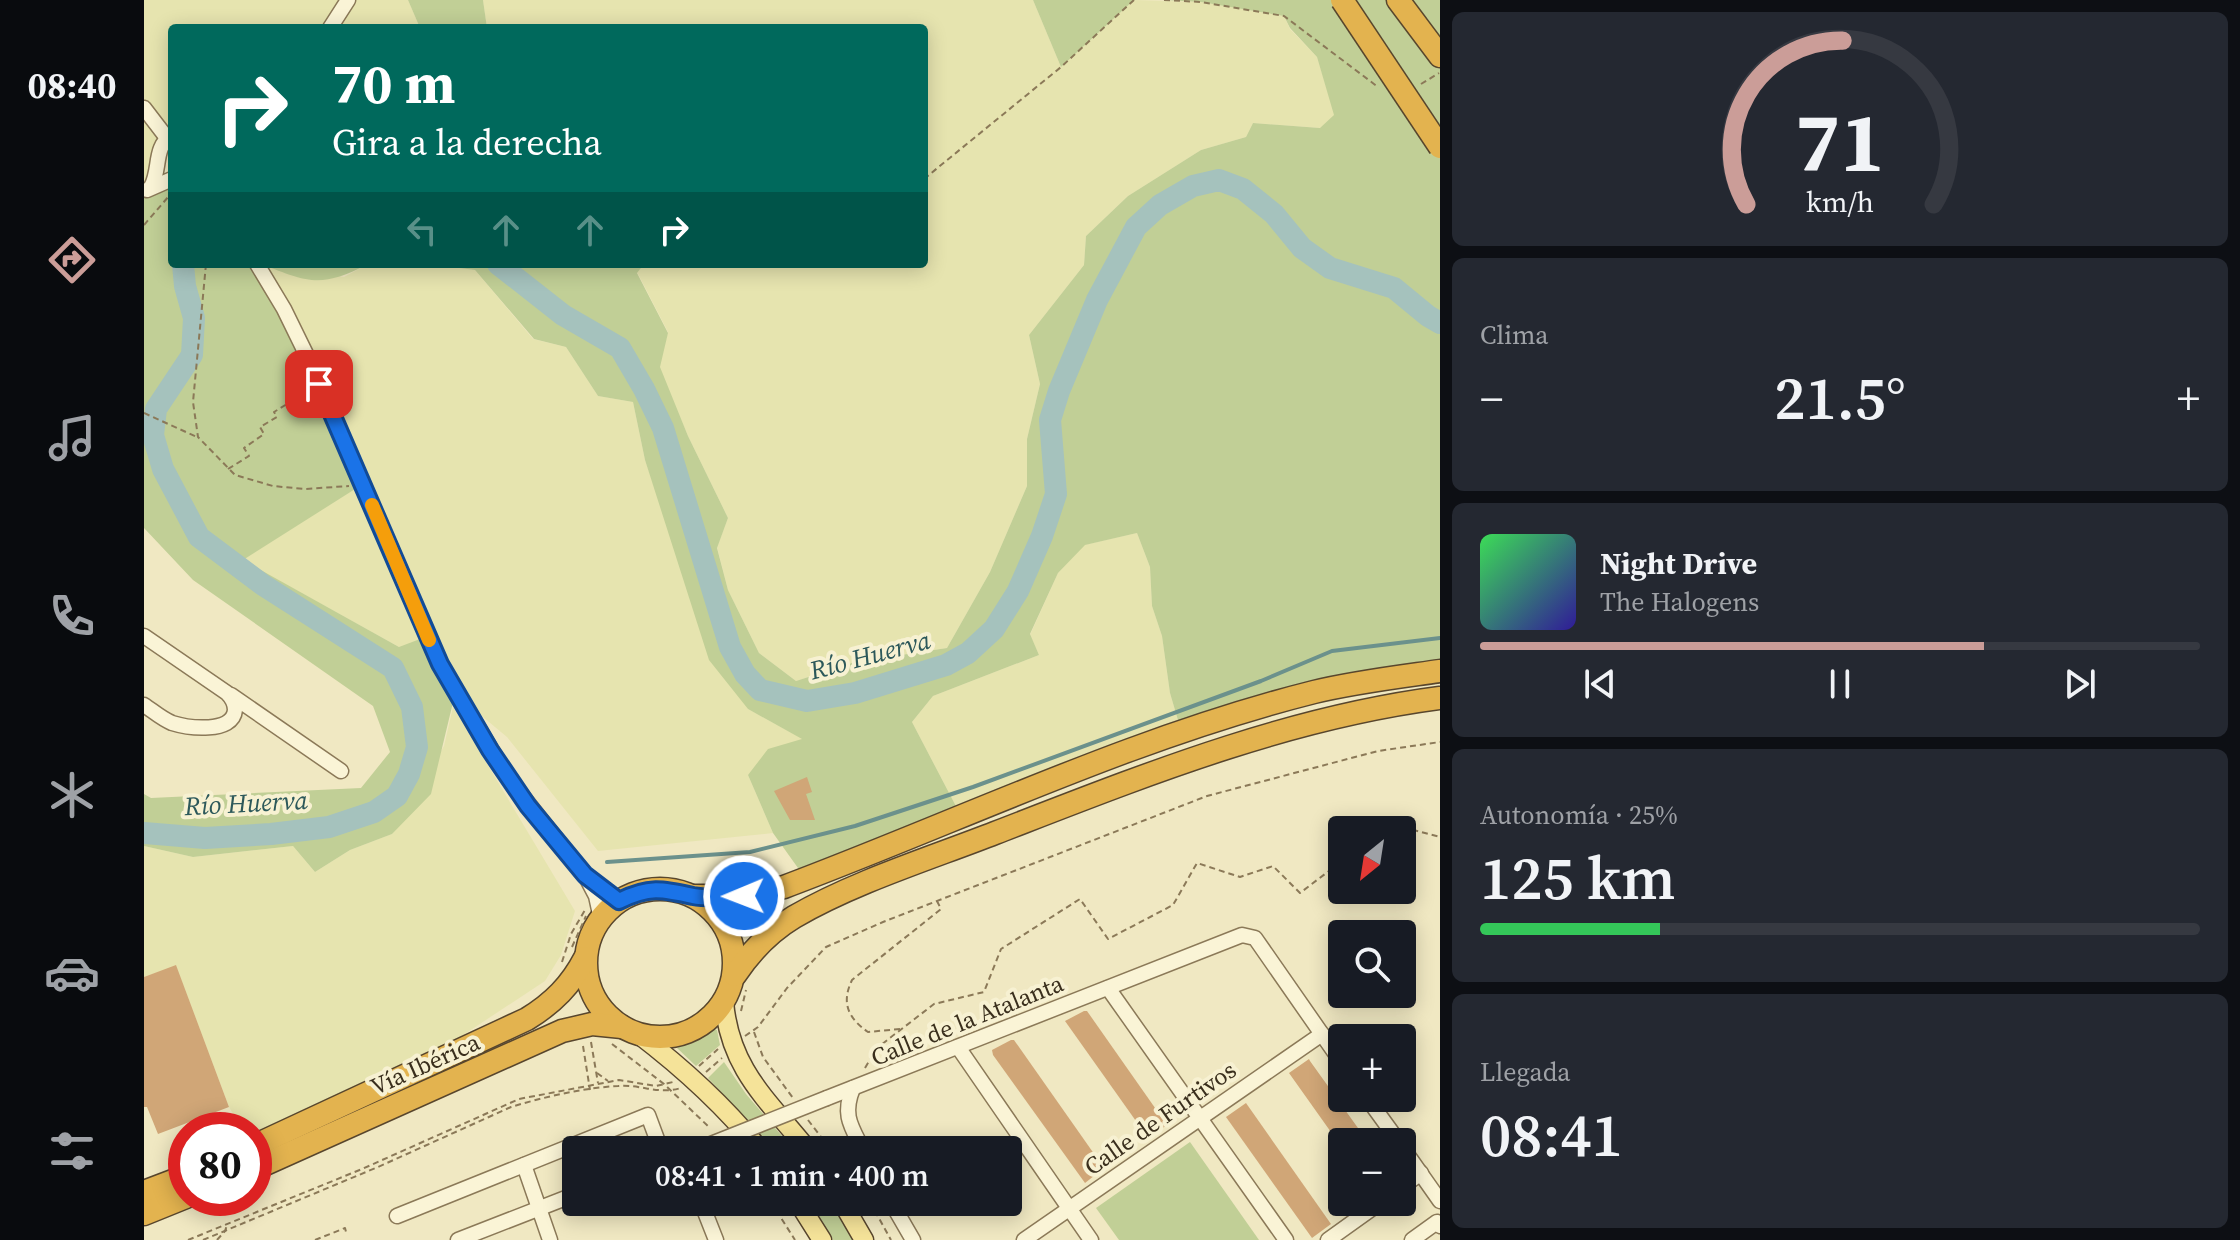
<!DOCTYPE html>
<html lang="es">
<meta charset="utf-8">
<style>
body{margin:0;font-family:"Source Serif 4",serif;background:#242831;color:#f1f3f6;height:100vh;display:flex;flex-direction:column;font-size:30px;white-space:nowrap}
*{box-sizing:border-box;margin:0}
p{font-size:26px;color:#9ea1a6}
.icon{flex:none;width:44px;height:44px;fill:none;stroke:currentColor;stroke-width:2;stroke-linecap:round;stroke-linejoin:round}
.map{position:relative;flex:1;overflow:hidden}
.sheet{display:flex;flex-direction:column;gap:12px;padding:12px;background:#0d0f14;width:800px}
.sheet>*{flex:none}
.banner{position:absolute;left:24px;top:24px;width:760px;height:244px;border-radius:8px;box-shadow:0 4px 20px #0003;background:#00695c;color:#fff;overflow:hidden}
.needle{width:52px;rotate:210deg}
.controls{position:absolute;left:1184px;top:816px;display:grid;gap:16px}
.controls a{display:grid;place-items:center;width:88px;height:88px;border-radius:8px;background:#171b24;box-shadow:0 4px 20px #0003;font-size:40px}
.speed{position:absolute;left:24px;top:1112px;display:flex;gap:16px;font-size:40px;font-weight:700;text-align:center}
.speed>*{display:grid;place-content:center;width:104px;height:104px;border-radius:50%;background:#171b24;box-shadow:0 4px 20px #0003;line-height:1}
.speed .limit{border:12px solid #d22;background:#fff;color:#111}
.pin{position:absolute;display:grid;place-items:center;width:68px;height:68px;color:#fff;margin:-34px;border-radius:16px;box-shadow:0 4px 12px #0006}
.me{position:absolute;width:88px;margin:-44px;rotate:269deg;stroke-linejoin:round;filter:drop-shadow(0 0 6px #0008)}
.turn{display:flex;align-items:center;gap:28px;height:168px;padding:0 32px;font-size:36px}
.turn .icon{width:104px;height:104px;stroke-width:2.5}
.turn b{display:block;font-size:56px;line-height:68px}
.lanes{display:flex;align-items:center;height:76px;padding:0 32px;background:#0003;justify-content:center;gap:40px;direction:ltr}
.lanes .off{opacity:.35}
.big{font-size:60px;font-weight:600;line-height:1.1}
.sheet .widget{flex:1;display:flex;flex-direction:column;justify-content:center;gap:12px;min-width:0;padding:0 28px;border-radius:12px;background:#242831}
.sheet .dial{align-items:center;gap:0}
.dial svg{height:208px;overflow:visible;fill:none;stroke:#363941;stroke-width:7;stroke-linecap:round;text-anchor:middle}
.dial text{fill:#f1f3f6;stroke:none}
.song{display:flex;align-items:center;gap:24px}
.cover{width:96px;height:96px;border-radius:12px;background:linear-gradient(135deg,hsl(130 70% 55%),hsl(250 70% 35%))}
.played{height:8px;border-radius:4px;background:linear-gradient(90deg,#cb9d98 70%,#363941 70%)}
.keys{display:flex;justify-content:space-around;direction:ltr}
.heat{display:flex;justify-content:space-between;align-items:center;font-size:44px;direction:ltr}
.charge{height:12px;border-radius:6px;background:linear-gradient(90deg,#34c759 25%,#363941 0)}
.trip{position:absolute;left:418px;top:1136px;width:460px;height:80px;border-radius:8px;background:#171b24;box-shadow:0 4px 20px #0003;font-weight:600;line-height:80px;text-align:center}
main{display:flex;flex:1;min-height:0}
.menu{display:flex;flex-direction:column;width:144px;justify-content:space-around;align-items:center;background:#090b0e;color:#9ea1a6}
.menu .icon{width:56px;height:56px}
.menu .current{color:#cb9d98}
.menu b{font-size:36px;color:#f1f3f6}
.map>svg:first-child{display:block}
.farmland{fill:#e6e4af}
.green{fill:#c1cf96}
.lines{fill:none;stroke-linecap:round;stroke-linejoin:round}
.stream{stroke:#6b918c;stroke-width:4}
.river{stroke:#a5c2bd;stroke-width:22}
.building{fill:#d0a677}
.minor-casing{stroke:#8b7958;stroke-width:17}
.major-casing{stroke:#58462d;stroke-width:21}
.highway-casing{stroke:#58462d;stroke-width:25}
.path{stroke:#8b7958;stroke-width:2;stroke-dasharray:6 4;stroke-linecap:butt}
.minor{stroke:#faf4d6;stroke-width:14}
.major{stroke:#f5e399;stroke-width:18}
.highway{stroke:#e3b34f;stroke-width:22}
.minor-bridge-casing{stroke:#8b7958;stroke-width:17;stroke-linecap:butt}
.highway-bridge-casing{stroke:#58462d;stroke-width:25;stroke-linecap:butt}
.minor-bridge{stroke:#faf4d6;stroke-width:14}
.highway-bridge{stroke:#e3b34f;stroke-width:22}
.route-casing{stroke:#114b97;stroke-width:20}
.route{stroke:#1a73e8;stroke-width:14}
.slow{stroke:#f59e0b;stroke-width:14}
.labels{text-anchor:middle;dominant-baseline:central;stroke-width:8;stroke-linejoin:round;paint-order:stroke}
.street-label{font-size:24px;fill:#3a2f1d;stroke:#f7f1d2}
.water-label{font-size:26px;font-style:italic;fill:#2c585a;stroke:#f7f1d2}
</style>
<main>
<nav class="menu">
<b>08:40</b>
<svg class="icon current" aria-label="directions" viewBox="0 0 24 24"><path d="M12 3l9 9-9 9-9-9zM9 14v-3h6M13 9l2 2-2 2"/></svg>
<svg class="icon" aria-label="music" viewBox="0 0 24 24"><path d="M9 18V5l10-2v13"/><circle cx="6" cy="18" r="3"/><circle cx="16" cy="16" r="3"/></svg>
<svg class="icon" aria-label="phone" viewBox="0 0 24 24"><path d="M5 4h4l2 5-3 2q2 4 5 5l2-3 5 2v4C11 20 4 13 5 4z"/></svg>
<svg class="icon" aria-label="climate" viewBox="0 0 24 24"><path d="M12 3v18M4 7l16 10M4 17L20 7"/></svg>
<svg class="icon" aria-label="car" viewBox="0 0 24 24"><path d="M5 17H2v-5l4-1 3-4h7l3 4 3 1v5h-3M9 17h6M6 11h13"/><circle cx="7" cy="17" r="2"/><circle cx="17" cy="17" r="2"/></svg>
<svg class="icon" aria-label="filters" viewBox="0 0 24 24"><path d="M4 7h16M4 17h16"/><circle cx="9" cy="7" r="2"/><circle cx="15" cy="17" r="2"/></svg>
</nav>
<div class="map">
<svg width="1296" height="1240" viewBox="0 0 1296 1240">
<rect width="100%" height="100%" fill="#f0e8c2"/>
<g class="farmland">
<polygon points="0,0 264,0 276,28 28,28 28,135 0,192"/>
<polygon points="339,0 889,0 917,67 990,0 1057,2 1140,16 1146,29 1173,57 1191,115 1177,128 1109,123 1102,137 1057,150 984,196 942,236 940,265 885,335 896,384 883,439 883,486 846,572 803,648 711,662 652,681 615,653 584,590 573,547 584,518 544,436 515,367 524,332 493,272 500,264 546,264 555,268 613,264 780,264 780,28 343,28"/>
<polygon points="113,264 200,277 224,264 284,264 331,270 389,339 422,347 454,396 489,402 501,460 526,533 604,709 659,739 604,775 629,833 454,851 363,737 255,647 98,560 218,484"/>
<polygon points="993,533 1006,567 1008,606 1018,636 1026,693 1036,727 815,812 768,722 789,696 895,655 886,635 914,573 940,545"/>
<polygon points="309,707 431,911 417,955 401,981 307,1043 110,1135 110,1130 99,1130 85,1107 32,966 0,977 0,846 49,857 149,846 171,872 206,850 248,834 300,746"/>
</g>
<g class="green">
<polygon points="264,0 339,0 343,28 276,28"/>
<polygon points="889,0 990,0 917,67"/>
<polygon points="1020,0 1296,0 1296,666 1036,727 1026,693 1018,636 1008,606 1006,567 993,533 941,545 914,573 886,634 895,655 789,696 768,722 815,812 659,875 629,833 604,775 624,749 658,739 604,709 565,660 501,460 489,402 454,396 422,347 390,339 331,270 284,264 500,264 493,273 524,333 516,367 544,436 584,518 573,548 584,590 615,653 652,681 711,662 803,648 846,572 883,486 883,439 896,384 885,335 940,265 942,236 984,196 1057,150 1102,137 1109,123 1176,128 1190,115 1173,57 1146,28 1140,16 1057,2"/>
<polygon points="28,179 28,264 113,264 219,484 99,560 255,647 284,636 311,694 287,794 248,834 206,850 171,872 149,846 49,857 0,846 0,794 7,798 217,788 246,752 229,706 49,580 0,528 0,192"/>
<path d="M117 264H224C176 289 164 282 117 264Z"/>
<polygon points="570,1029 573,1030 576,1045 552,1066 533,1048"/>
<polygon points="580,1062 602,1094 650,1150 629,1150 564,1078"/>
<polygon points="1046,1142 1115,1240 975,1240 952,1208"/>
<polygon points="666,1202 686,1202 709,1240 689,1240"/>
</g>
<g class="lines">
<polyline class="stream" points="463,862 606,852 711,826 829,787 1117,681 1188,651 1296,638"/>
<g class="river">
<polyline points="354,264 419,315 476,348 500,389 519,428 586,647 601,674 616,690 663,701 711,693 802,665 824,653 850,629 874,591 898,536 912,494 906,420 915,391 953,300 992,227 1016,205 1049,186 1075,180 1099,189 1130,214 1158,248 1186,268 1250,288 1284,316 1296,323"/>
<polyline points="0,833 61,838 127,834 185,827 230,812 253,796 265,774 273,747 268,707 249,668 119,585 55,537 19,469 9,435 12,409 48,355 50,318 41,286 39,264"/>
</g>
</g>
<g class="building">
<polygon points="663,777 668,792 662,794 671,820 646,820 630,791"/>
<polygon points="32,965 85,1107 14,1134 3,1107 0,1107 0,977"/>
<polygon points="940,1011 943,1011 1023,1125 1004,1138 921,1021"/>
<polygon points="867,1040 870,1040 960,1168 941,1183 849,1055 848,1050"/>
<polygon points="1165,1059 1166,1061 1224,1142 1194,1142 1145,1073"/>
<polygon points="1102,1103 1187,1224 1168,1238 1082,1117"/>
</g>
<g class="lines">
<defs>
<g id="minor">
<polyline points="186,28 204,0"/>
<polyline points="0,108 23,138"/>
<path d="M7 187C17 169 9 147 28 135"/>
<polyline points="3,190 28,179"/>
<polyline points="113,264 140,309 163,356 296,664 365,779 441,875 452,896 457,919"/>
<path d="M0 636 83 693C88 698 91 703 91 710 89 734 44 728 28 723 18 719 9 711 0 705"/>
<polyline points="87,695 197,771"/>
<polyline points="444,878 475,901"/>
<polyline points="964,988 1142,1240"/>
<polyline points="814,1047 947,1240"/>
<path d="M709 1088C698 1115 707 1126 719 1150"/>
<polyline points="683,1098 1098,935 1111,938 1198,1063"/>
<polyline points="1223,1098 1255,1142"/>
<polyline points="1258,1147 1296,1201"/>
<polyline points="380,1165 406,1240"/>
<polyline points="1258,1187 1277,1173"/>
<polyline points="557,1202 572,1240"/>
<polyline points="747,1202 769,1240"/>
<polyline points="253,1216 504,1115 517,1150"/>
<polyline points="314,1240 432,1194"/>
<polyline points="880,1240 1178,1034"/>
<polyline points="1184,1240 1237,1202"/>
<polyline points="1268,1240 1293,1222 1296,1226"/>
</g>
<g id="major">
<path d="M580 1002C586 1070 624 1100 664 1150"/>
<path d="M493 1033C539 1068 580 1105 616 1150"/>
<polyline points="654,1202 678,1240"/>
<polyline points="698,1202 720,1240"/>
</g>
<g id="highway">
<polyline points="1254,0 1296,56"/>
<circle cx="516" cy="963" r="74"/>
<path d="M550 896H600L640 887C816 821 987 738 1170 692 1211 682 1254 677 1296 671"/>
<path d="M591 975C607 951 625 932 650 917 710 882 787 858 851 833 996 777 1141 718 1296 698"/>
<path d="M110 1146 383 1019C409 1003 427 985 441 958"/>
<polyline points="110,1169 418,1031 448,1024 478,1027"/>
<polyline points="0,1192 42,1176"/>
<polyline points="0,1214 42,1197"/>
</g>
</defs>
<use href="#minor" class="minor-casing"/>
<use href="#major" class="major-casing"/>
<use href="#highway" class="highway-casing"/>
<g class="path">
<polyline points="1020,0 1057,2 1140,16 1234,87"/>
<polyline points="1277,84 1295,73"/>
<polyline points="780,179 917,67 990,0"/>
<polyline points="0,225 25,196"/>
<polyline points="62,264 49,402 54,437 91,475 129,486 161,489 205,486"/>
<polyline points="0,413 53,437"/>
<polyline points="84,469 105,456 100,448 120,434 116,427 133,417 130,412 164,391"/>
<polyline points="1240,830 1251,825 1296,837"/>
<polyline points="428,947 442,916"/>
<polyline points="418,962 427,934 441,910"/>
<polyline points="597,1011 602,990"/>
<path d="M756 1029 724 1032C704 1018 697 1003 708 980L797 909 793 901"/>
<polyline points="610,1032 619,1057 649,1098"/>
<polyline points="601,1036 614,1027 643,988 682,947 739,922 1063,796 1234,751 1296,742"/>
<polyline points="447,1042 454,1083"/>
<polyline points="468,1044 520,1084 566,1128"/>
<polyline points="439,1046 446,1090"/>
<polyline points="555,1066 574,1049"/>
<polyline points="721,1068 733,1048 790,1004 840,992 857,949 936,899 964,939 1029,905 1053,863 1096,877 1129,866 1156,893 1198,861"/>
<polyline points="562,1072 578,1058"/>
<polyline points="453,1073 464,1081"/>
<polyline points="664,1120 687,1150"/>
<polyline points="627,1202 651,1240"/>
<polyline points="726,1202 747,1240"/>
<polyline points="44,1240 218,1169 375,1099 475,1080 512,1086 529,1082"/>
<path d="M59 1240 234 1167 367 1107C400 1097 438 1088 474 1086 496 1084 514 1095 537 1088"/>
<polyline points="73,1240 81,1231 83,1225"/>
<polyline points="171,1240 201,1228 202,1232"/>
</g>
<use href="#minor" class="minor"/>
<use href="#major" class="major"/>
<use href="#highway" class="highway"/>
<defs>
<polyline id="minor-bridge" points="552,1150 683,1098"/>
<polyline id="highway-bridge" points="1198,0 1296,147"/>
</defs>
<use href="#minor-bridge" class="minor-bridge-casing"/>
<use href="#highway-bridge" class="highway-bridge-casing"/>
<use href="#minor-bridge" class="minor-bridge"/>
<use href="#highway-bridge" class="highway-bridge"/>
</g>
<g class="lines">
<defs>
<path id="route" d="M175 384 296 664 346 750 384 806 441 875 475 901C505 886 518 889 549 896 565 899 584 897 600 896"/>
</defs>
<use href="#route" class="route-casing"/>
<use href="#route" class="route"/>
<polyline class="slow" points="228,505 285,640"/>
</g>
<g class="labels">
<g class="street-label">
<text transform="translate(823 1020) rotate(-22)">Calle de la Atalanta</text>
<text transform="translate(281 1064) rotate(-24)">Vía Ibérica</text>
<text transform="translate(1016 1118) rotate(-35)">Calle de Furtivos</text>
</g>
<g class="water-label">
<text transform="translate(726 655) rotate(-15)">Río Huerva</text>
<text transform="translate(102 803) rotate(-3)">Río Huerva</text>
</g>
</g>
</svg>
<div class="controls">
<a><svg class="needle" viewBox="-14 -14 28 28"><path d="M0-13l5 13h-10z" fill="#e53935"/><path d="M0 13l5-13h-10z" fill="#9ea1a6"/></svg></a>
<a><svg class="icon" aria-label="search" viewBox="0 0 24 24"><circle cx="10" cy="10" r="6"/><path d="M15 15l6 6"/></svg></a>
<a>+</a>
<a>−</a>
</div>
<div class="speed"><div class="limit">80</div></div>
<div class="pin" style="left:175px;top:384px;background:#d93025"><svg class="icon" aria-label="arrive" viewBox="0 0 24 24"><path d="M6 21V4h12l-3 4 3 4H6"/></svg></div>
<svg class="me" style="left:600px;top:896px" viewBox="-20 -20 40 40"><circle r="17" fill="#1a73e8" stroke="#fff" stroke-width="3"/><path d="M0-11L8 9 0 5-8 9z" fill="#fff"/></svg>
<div class="trip">08:41 · 1 min · 400 m</div>
<div class="banner">
<div class="turn"><svg class="icon" aria-label="right" viewBox="0 0 24 24"><path d="M7 20v-9h11M14 6l5 5-5 5"/></svg><div><b>70 m</b>Gira a la derecha</div></div>
<div class="lanes"><svg class="icon off" aria-label="left" viewBox="0 0 24 24"><path d="M17 20v-9H6M10 6l-5 5 5 5"/></svg><svg class="icon off" aria-label="ahead" viewBox="0 0 24 24"><path d="M12 20V5M6 11l6-6 6 6"/></svg><svg class="icon off" aria-label="ahead" viewBox="0 0 24 24"><path d="M12 20V5M6 11l6-6 6 6"/></svg><svg class="icon" aria-label="right" viewBox="0 0 24 24"><path d="M7 20v-9h11M14 6l5 5-5 5"/></svg></div>
</div>
</div>
<section class="sheet">
<div class="widget dial"><svg viewBox="0 0 100 80">
<path d="M14 69A42 42 0 1 1 86 69"/>
<path d="M14 69A42 42 0 0 1 51 6" stroke="#cb9d98"/>
<text x="50" y="56" font-size="32" font-weight="700">71</text>
<text x="50" y="72" font-size="11">km/h</text>
</svg></div>
<div class="widget"><p>Clima</p>
<div class="heat"><a>−</a><b class="big">21.5°</b><a>+</a></div>
</div>
<div class="widget">
<div class="song"><i class="cover"></i><div><b>Night Drive</b><p>The Halogens</p></div></div>
<div class="played"></div>
<div class="keys"><svg class="icon" aria-label="previous" viewBox="0 0 24 24"><path d="M18 5L8 12l10 7zM5 5v14"/></svg><svg class="icon" aria-label="pause" viewBox="0 0 24 24"><path d="M8 5v14M16 5v14"/></svg><svg class="icon" aria-label="next" viewBox="0 0 24 24"><path d="M6 5l10 7-10 7zM19 5v14"/></svg></div>
</div>
<div class="widget"><p>Autonomía · 25%</p><b class="big">125 km</b><div class="charge"></div></div>
<div class="widget"><p>Llegada</p><b class="big">08:41</b></div>
</section>
</main>
